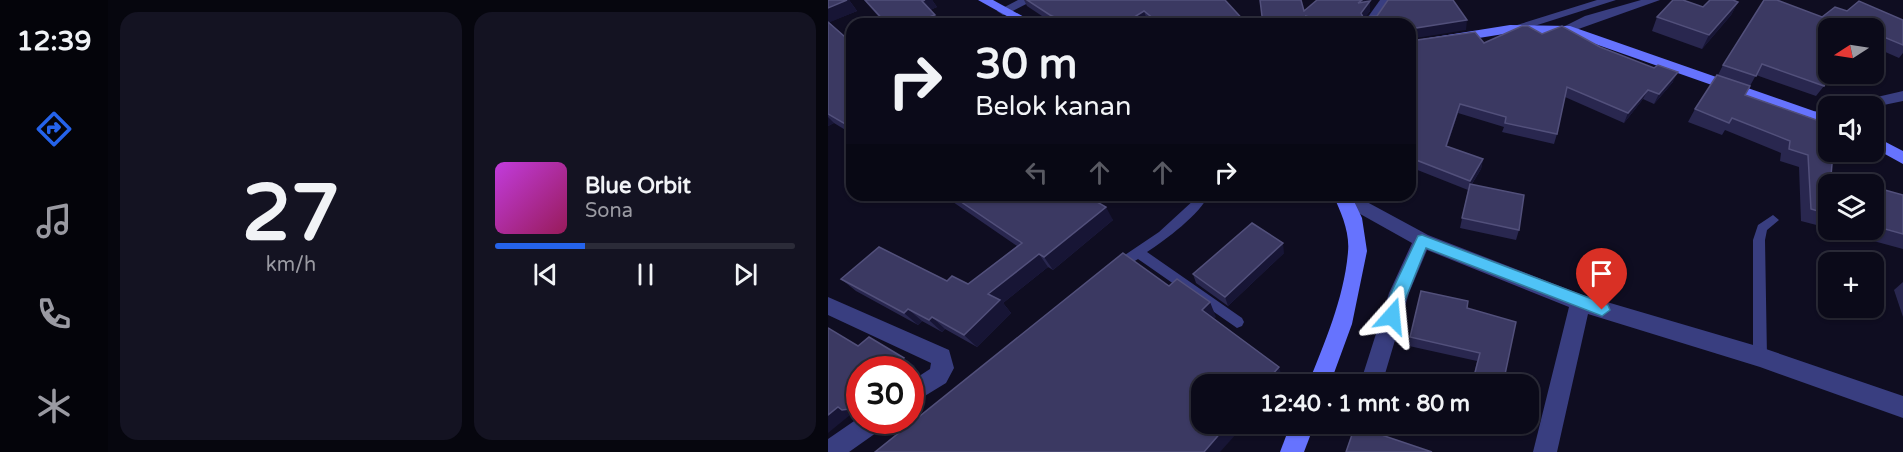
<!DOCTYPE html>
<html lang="id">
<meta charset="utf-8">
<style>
body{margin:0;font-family:"Varela Round",sans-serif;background:#141322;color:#f1f3f6;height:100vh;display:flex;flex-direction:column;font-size:22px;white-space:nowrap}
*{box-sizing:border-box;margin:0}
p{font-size:20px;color:#9a9aa2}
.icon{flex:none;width:33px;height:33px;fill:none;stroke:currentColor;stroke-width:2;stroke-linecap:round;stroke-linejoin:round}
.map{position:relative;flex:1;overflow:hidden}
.panel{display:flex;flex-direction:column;gap:12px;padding:12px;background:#06060e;width:720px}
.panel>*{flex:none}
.hud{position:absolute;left:18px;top:18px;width:570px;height:183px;border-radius:18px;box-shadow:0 2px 4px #0004,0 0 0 2px #2b2b38;background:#0b0a19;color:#f1f3f6;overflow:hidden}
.needle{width:39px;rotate:258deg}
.buttons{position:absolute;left:990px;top:18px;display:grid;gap:12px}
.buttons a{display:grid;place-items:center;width:66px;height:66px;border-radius:12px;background:#0b0a19;box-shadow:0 2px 4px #0004,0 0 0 2px #2b2b38;font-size:30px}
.speed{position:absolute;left:18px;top:356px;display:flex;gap:12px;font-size:30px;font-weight:700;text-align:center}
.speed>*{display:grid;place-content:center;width:78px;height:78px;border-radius:50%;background:#0b0a19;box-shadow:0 2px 4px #0004,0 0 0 2px #2b2b38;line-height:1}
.speed .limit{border:9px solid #d22;background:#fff;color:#111}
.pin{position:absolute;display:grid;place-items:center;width:51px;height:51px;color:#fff;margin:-62px -26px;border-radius:50% 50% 50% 0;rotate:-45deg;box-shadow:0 0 6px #0007}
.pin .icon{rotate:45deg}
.me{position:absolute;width:66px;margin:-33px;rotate:18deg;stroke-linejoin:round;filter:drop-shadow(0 0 4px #0008)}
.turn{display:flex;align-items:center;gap:21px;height:126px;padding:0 30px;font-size:27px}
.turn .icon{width:78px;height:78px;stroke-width:2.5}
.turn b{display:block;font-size:42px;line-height:51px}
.lanes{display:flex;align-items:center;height:57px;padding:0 30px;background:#0003;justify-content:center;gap:30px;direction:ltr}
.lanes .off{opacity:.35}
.panel .widget{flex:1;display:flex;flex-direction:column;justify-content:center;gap:9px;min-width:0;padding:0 21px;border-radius:18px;background:#141322}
.panel .dial{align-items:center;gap:0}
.dial b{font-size:78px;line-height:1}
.song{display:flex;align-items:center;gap:18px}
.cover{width:72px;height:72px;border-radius:9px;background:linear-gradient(135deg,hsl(290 70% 55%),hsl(330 70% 35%))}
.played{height:6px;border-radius:3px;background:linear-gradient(90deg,#2563eb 30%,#2b2b38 30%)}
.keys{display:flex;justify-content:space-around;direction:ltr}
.panel .tiles{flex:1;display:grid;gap:12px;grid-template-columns:repeat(2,1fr)}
.trip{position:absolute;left:363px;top:374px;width:348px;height:60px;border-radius:18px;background:#0b0a19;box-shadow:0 2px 4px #0004,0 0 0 2px #2b2b38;font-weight:700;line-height:60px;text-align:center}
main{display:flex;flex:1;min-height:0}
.tabs{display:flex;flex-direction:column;width:108px;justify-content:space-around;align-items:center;background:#04040a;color:#9a9aa2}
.tabs .icon{width:42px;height:42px}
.tabs .current{color:#2563eb}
.tabs b{font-size:27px;color:#f1f3f6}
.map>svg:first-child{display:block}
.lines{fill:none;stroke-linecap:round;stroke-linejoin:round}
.lane{fill:#393e80;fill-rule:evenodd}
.street{fill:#393e80;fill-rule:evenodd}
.secondary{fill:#6673fe;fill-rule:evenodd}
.wall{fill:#29274f}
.shaded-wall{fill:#171535}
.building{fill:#3b3962;stroke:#52507b;stroke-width:1.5}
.route{fill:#4fc3f7;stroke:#337fa1;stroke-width:1.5}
</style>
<main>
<nav class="tabs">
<b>12:39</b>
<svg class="icon current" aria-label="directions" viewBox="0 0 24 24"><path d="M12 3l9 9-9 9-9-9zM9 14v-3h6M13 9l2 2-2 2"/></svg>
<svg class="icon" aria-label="music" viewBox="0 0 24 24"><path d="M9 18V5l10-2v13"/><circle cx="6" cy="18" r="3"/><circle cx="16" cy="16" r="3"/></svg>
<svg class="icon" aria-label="phone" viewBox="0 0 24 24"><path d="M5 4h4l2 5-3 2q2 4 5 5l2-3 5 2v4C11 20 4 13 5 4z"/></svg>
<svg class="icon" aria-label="climate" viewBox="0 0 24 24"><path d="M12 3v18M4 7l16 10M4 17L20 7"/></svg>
</nav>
<section class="panel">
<div class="tiles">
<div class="widget dial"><b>27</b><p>km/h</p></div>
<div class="widget">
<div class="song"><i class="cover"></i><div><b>Blue Orbit</b><p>Sona</p></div></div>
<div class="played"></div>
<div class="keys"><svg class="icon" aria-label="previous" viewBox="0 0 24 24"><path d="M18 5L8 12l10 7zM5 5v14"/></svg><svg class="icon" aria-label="pause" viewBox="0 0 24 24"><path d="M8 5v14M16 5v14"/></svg><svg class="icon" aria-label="next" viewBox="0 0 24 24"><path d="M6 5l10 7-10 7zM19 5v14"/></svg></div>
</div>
</div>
</section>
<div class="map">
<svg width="1075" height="452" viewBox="0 0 1075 452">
<rect width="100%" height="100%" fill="#0f0d21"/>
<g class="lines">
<g class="lane">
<polygon points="186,16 193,18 184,24 174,24"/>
<path d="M368 195H380C374 213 336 241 319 252L414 318 416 322 414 326 409 328 310 259 289 272 285 271 283 267 285 263 331 232 367 199Z"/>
<polygon points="945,215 951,220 939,230 937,240 939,357 937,362 932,363 927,362 925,357 925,240 930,225"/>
</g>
<g class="street">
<polygon points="190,0 206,0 179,14 175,15 169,11"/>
<polygon points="552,0 564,0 547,24 535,24"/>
<polygon points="769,0 788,0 687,32 677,32 676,29"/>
<polygon points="813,0 832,0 742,32 732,32 731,29 757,16"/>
<polygon points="1075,91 1075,101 1046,107 1021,106 1023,103"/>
<polygon points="1000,108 1000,118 989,120 981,115 984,112"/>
<polygon points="507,195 526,195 600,235 755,295 932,347 1075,396 1075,418 932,367 760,314 729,452 705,452 741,307 599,250 581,293 554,384 532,384 561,293 584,243 509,201"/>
<polygon points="0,297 121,350 126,368 118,383 82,405 82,382 102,369 103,363 0,315"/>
<polygon points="32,417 32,420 58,420 55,428 21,452 0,452 0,439"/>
</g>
<g class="secondary">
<polygon points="150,0 165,0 209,24 193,24"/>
<polygon points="682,25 742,26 1000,116 1000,126 736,33 682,33 582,49 582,41"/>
<polygon points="1046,136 1075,151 1075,164 1046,148"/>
<path d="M505 195H523L534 218 539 251 524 324 502 384H480C497 342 516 298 520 252 522 232 513 212 505 195Z"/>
<polygon points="463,423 487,423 476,452 452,452"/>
</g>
</g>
<g class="wall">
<polygon points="0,0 21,0 29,11 1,22 24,43 24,134 6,123 0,126"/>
<polygon points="36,0 104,0 109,7 102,10 112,24 57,24"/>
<polygon points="196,0 397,0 419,24 324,24 319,20 312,24 226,24 199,6"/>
<polygon points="542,2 542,11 537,17 638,30 582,24 435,24 476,11"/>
<polygon points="910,2 903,15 874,49 824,31 829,17"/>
<polygon points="994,17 1075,20 1075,53 1071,58 1046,47 1046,28 1000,28 996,86 988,96 928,75 917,95 1000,124 1000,228 973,221 971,167 952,161 953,153 897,130 894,135 860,122 867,109 890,75 895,65"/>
<polygon points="714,34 772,47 845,82 826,104 815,99 796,123 737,97 729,134 726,144 674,132 676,127 630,113 619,146 655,159 653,169 644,184 691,230 688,240 632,228 640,190 587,169 582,41 656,43"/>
<polygon points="1046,187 1075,195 1075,249 1005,230 1046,230"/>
<polygon points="119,195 257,195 285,220 225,270 220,267 175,303 183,313 149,347 117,329 114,332 94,321 90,325 28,291 13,279 119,281 140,284 189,246 125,202"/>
<polygon points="456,253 400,306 368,283 365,274"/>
<polygon points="1075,282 1075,317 1066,290"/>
<polygon points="639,308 675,384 644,384 649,361 581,346 582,337"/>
</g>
<g class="shaded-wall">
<polygon points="19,0 21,0 29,11 0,23 0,8"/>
<polygon points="97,0 104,0 109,7 100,11 94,1"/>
<polygon points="534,0 543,0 542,2 542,11 533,23 530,3"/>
<polygon points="910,2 903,15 874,49 881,35"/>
<polygon points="316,11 319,20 312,24 301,24 300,21"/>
<polygon points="107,15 112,24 81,24"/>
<polygon points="295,19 297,24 288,24"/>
<polygon points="639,20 638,30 582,39 582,29"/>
<polygon points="850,72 845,82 826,104 831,94"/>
<polygon points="820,90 815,99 796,123 800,113"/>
<polygon points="632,104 630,113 616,155 618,146"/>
<polygon points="0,117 6,123 0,126"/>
<polygon points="655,159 653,169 640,190 642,181"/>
<polygon points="588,160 587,169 582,175 582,167"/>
<polygon points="278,207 285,220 225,270 216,257"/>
<polygon points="455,243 456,253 400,306 397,297"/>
<polygon points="211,254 220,267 175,303 183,313 149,347 136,335 160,294"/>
<polygon points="382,302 388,317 379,325 374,310"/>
<polygon points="80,309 94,321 90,325 76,313"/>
<polygon points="104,317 117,329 114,332 101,320"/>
<polygon points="76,358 87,366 82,370 82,369 64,369"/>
<polygon points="451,367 455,380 451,384 436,384"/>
<polygon points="32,399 32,417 27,418 22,415 0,433 0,415 10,407"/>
<polygon points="401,423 418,423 392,452 376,452"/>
</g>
<g class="building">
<polygon points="0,0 19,0 0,8"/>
<polygon points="37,0 97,0 94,1 107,15 81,24 59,24"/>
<polygon points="199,0 397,0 419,24 332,24 316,11 300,21 295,19 288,24 241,24 222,15"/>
<polygon points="432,0 473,0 476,11 489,0 534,0 530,3 542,1 533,13 535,17 549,16 560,0 625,0 639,20 582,29 582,32 582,24 504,24 478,16 480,24 435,24"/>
<polygon points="845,0 855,0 875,7 882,0 905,0 910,2 881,35 829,17"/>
<polygon points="936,0 949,0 994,17 1007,7 1019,11 1031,1 1075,20 1075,45 1046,33 1046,28 1000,28 1000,74 1002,74 996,86 934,64 928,76 895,65"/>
<polygon points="0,22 24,43 24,128 0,114"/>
<polygon points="694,26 700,26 714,34 734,26 772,47 826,68 830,65 850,72 831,94 820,90 800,113 739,87 729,134 677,123 678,117 632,104 618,146 655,159 642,181 588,160 582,167 582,41 647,32 656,43"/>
<polygon points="889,75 922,86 917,95 1000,124 1000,152 1005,152 1003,176 1035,184 1000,184 1000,214 983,209 980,155 961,149 962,141 904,118 901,123 867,109"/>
<polygon points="642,184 696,195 691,230 634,218"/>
<polygon points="1046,187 1075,195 1075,234 1046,226"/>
<polygon points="123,195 257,195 278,207 216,257 211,254 160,294 172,300 136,335 104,317 101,320 80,309 76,313 13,279 51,247 119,281 124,276 140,284 194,243"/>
<polygon points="424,223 455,243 397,297 365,274"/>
<polygon points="295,253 341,286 349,279 382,302 374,310 451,367 436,384 374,384 374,423 401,423 376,452 47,452"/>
<polygon points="593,291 640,301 639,308 688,322 675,384 644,384 652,353 582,337"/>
<polygon points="0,328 30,346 41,337 76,358 64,369 32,369 32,399 21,409 14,410 10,407 0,415"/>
<polygon points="527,426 604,452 518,452"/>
</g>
<polygon class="route" points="594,235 780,305 782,310 774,316 598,248 569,320 558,320 556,316 563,293 590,236"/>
</svg>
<div class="buttons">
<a><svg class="needle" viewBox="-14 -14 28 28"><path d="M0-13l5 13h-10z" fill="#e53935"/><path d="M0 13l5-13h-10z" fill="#9a9aa2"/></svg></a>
<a><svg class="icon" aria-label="sound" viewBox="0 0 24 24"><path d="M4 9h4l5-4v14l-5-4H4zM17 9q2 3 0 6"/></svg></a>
<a><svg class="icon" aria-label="layers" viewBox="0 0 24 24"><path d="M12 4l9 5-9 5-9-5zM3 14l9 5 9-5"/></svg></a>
<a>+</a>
</div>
<div class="speed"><div class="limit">30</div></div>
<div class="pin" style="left:774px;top:310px;background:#d93025"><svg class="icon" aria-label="arrive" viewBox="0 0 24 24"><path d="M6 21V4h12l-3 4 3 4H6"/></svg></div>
<svg class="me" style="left:564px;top:316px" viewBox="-20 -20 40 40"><path d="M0-17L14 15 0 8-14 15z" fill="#4fc3f7" stroke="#fff" stroke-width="4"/></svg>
<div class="trip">12:40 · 1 mnt · 80 m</div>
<div class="hud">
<div class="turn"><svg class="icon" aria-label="right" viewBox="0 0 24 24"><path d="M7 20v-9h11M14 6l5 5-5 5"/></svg><div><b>30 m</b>Belok kanan</div></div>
<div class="lanes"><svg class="icon off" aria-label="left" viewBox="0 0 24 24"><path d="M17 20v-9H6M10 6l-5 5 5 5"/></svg><svg class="icon off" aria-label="ahead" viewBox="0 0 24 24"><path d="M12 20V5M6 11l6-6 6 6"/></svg><svg class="icon off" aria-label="ahead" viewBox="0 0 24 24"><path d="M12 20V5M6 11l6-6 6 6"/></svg><svg class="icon" aria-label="right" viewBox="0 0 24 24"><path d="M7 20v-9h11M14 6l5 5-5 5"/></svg></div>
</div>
</div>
</main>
